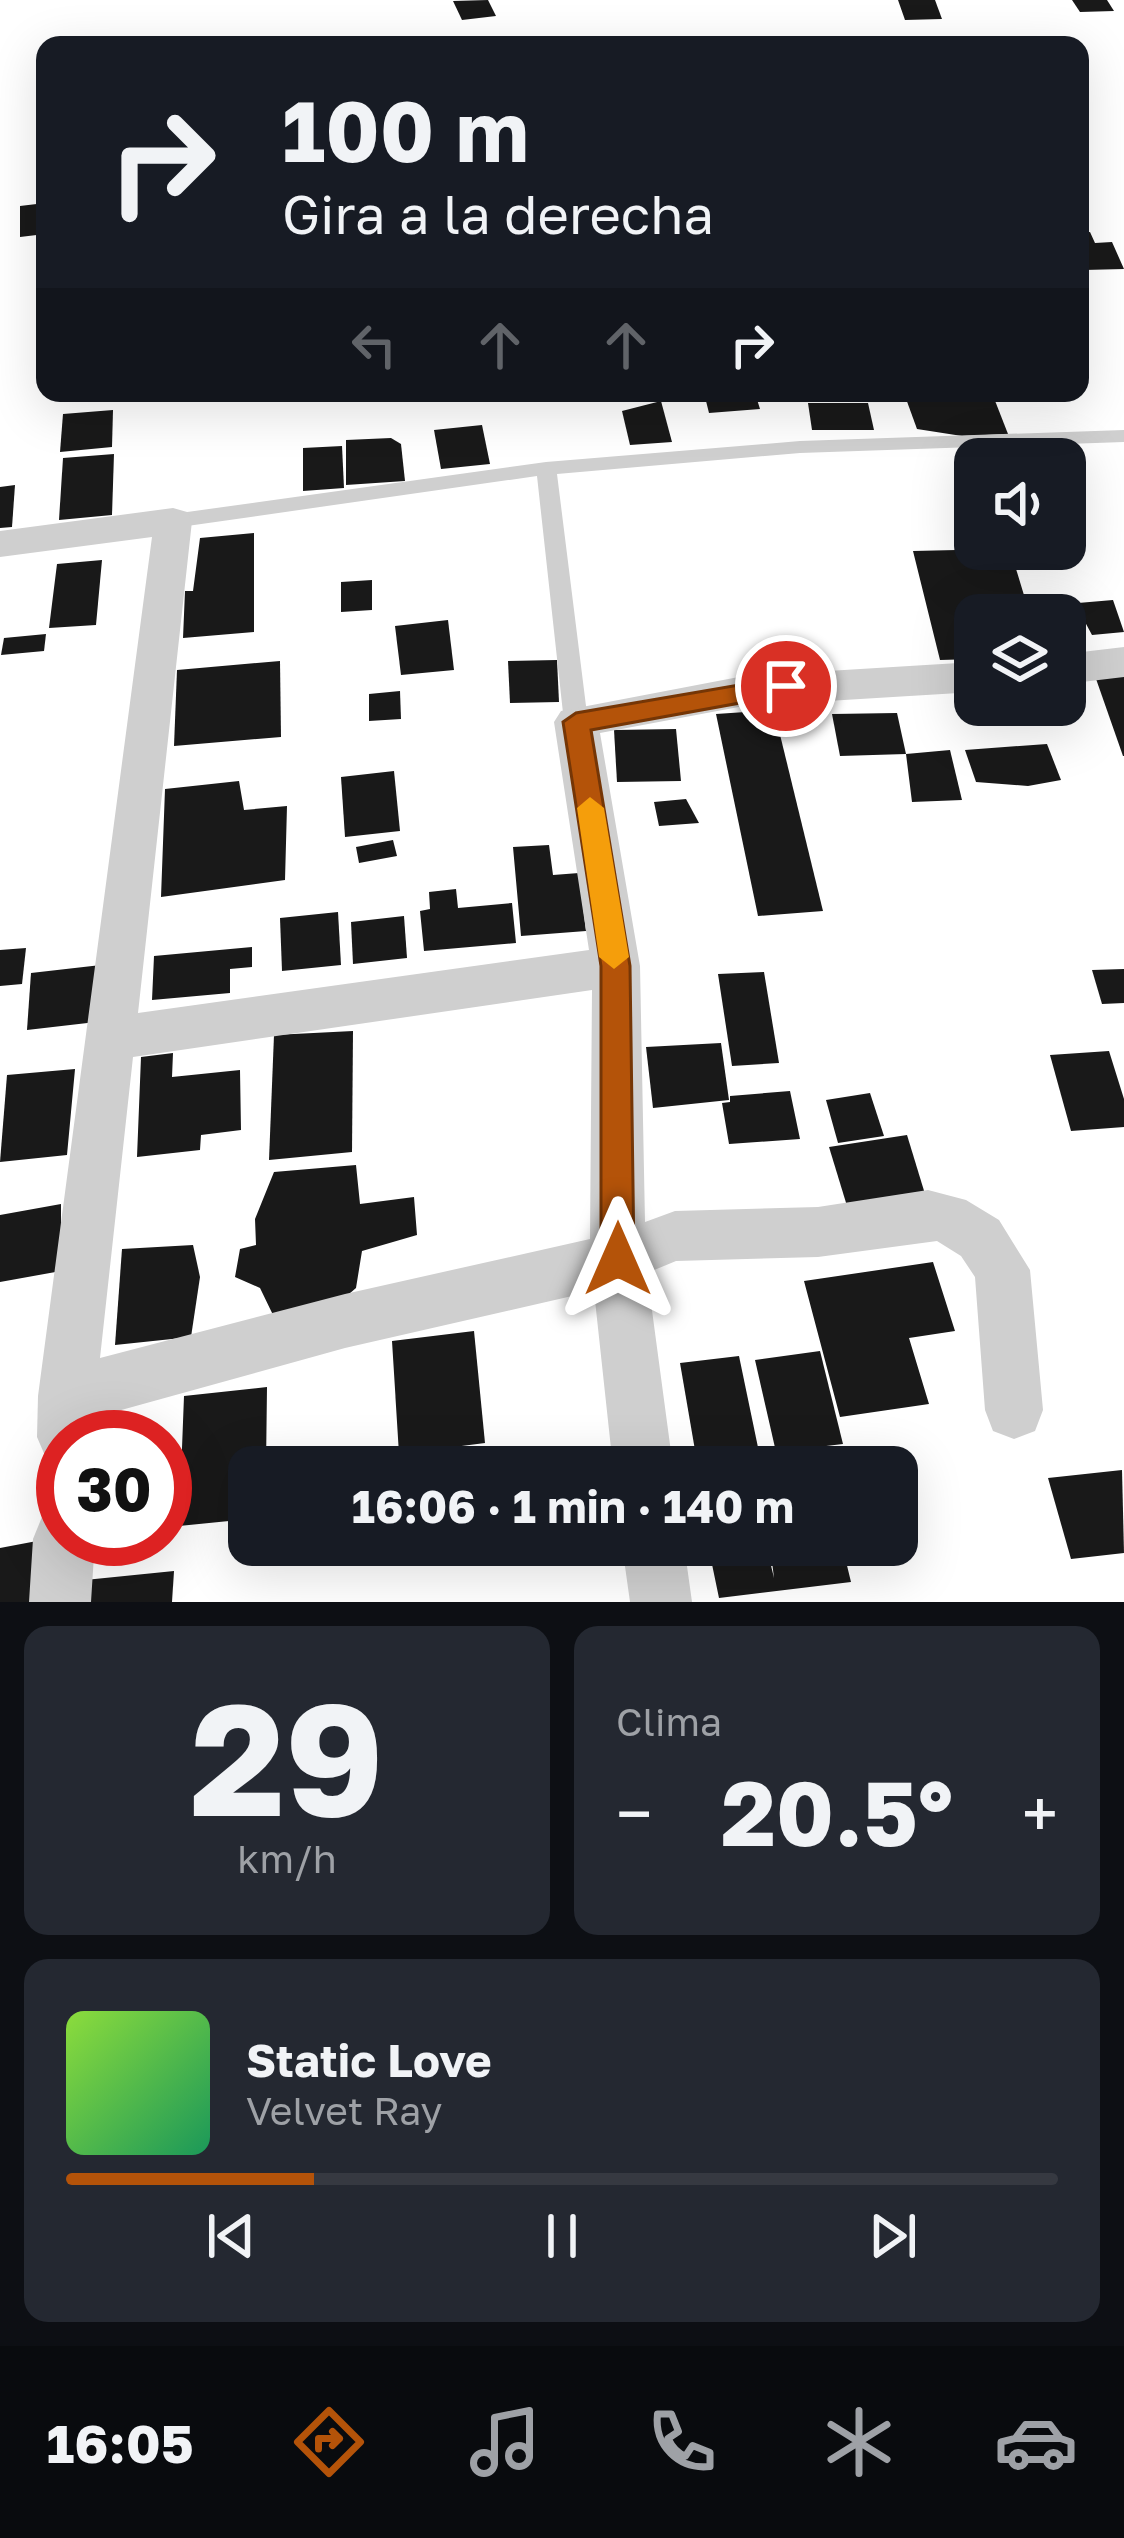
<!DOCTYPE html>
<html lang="es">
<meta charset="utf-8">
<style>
body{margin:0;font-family:"Golos Text",sans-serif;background:#242831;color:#f1f3f6;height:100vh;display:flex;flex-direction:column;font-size:45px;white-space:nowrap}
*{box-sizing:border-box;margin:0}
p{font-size:39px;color:#9ea1a6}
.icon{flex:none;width:66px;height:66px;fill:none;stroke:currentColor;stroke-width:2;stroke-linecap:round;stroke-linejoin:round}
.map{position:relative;height:1602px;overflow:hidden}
.drawer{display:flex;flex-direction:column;gap:24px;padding:24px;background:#0d0f14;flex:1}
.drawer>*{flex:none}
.guide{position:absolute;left:36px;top:36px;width:1053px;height:366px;border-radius:24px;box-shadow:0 12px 48px #0002;background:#171b24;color:#f1f3f6;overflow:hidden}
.buttons{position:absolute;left:954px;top:438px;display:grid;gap:24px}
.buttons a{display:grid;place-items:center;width:132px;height:132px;border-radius:24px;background:#171b24;box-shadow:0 12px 48px #0002;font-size:60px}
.speed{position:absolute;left:36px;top:1410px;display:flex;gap:24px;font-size:60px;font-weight:700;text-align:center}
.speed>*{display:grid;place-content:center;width:156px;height:156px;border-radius:50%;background:#171b24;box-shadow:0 12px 48px #0002;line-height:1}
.speed .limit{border:18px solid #d22;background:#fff;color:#111}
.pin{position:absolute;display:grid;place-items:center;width:102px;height:102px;color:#fff;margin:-51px;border:6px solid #fff;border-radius:50%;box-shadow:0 3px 12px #0007}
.me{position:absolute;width:132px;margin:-66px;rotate:0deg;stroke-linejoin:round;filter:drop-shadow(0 0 9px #0008)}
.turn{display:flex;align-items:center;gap:42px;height:252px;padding:0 48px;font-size:54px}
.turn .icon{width:156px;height:156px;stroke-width:2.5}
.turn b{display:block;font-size:84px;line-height:102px}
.lanes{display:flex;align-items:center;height:114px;padding:0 48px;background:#0003;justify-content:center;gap:60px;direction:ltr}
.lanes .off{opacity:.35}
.big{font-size:90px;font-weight:700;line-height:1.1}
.drawer .card{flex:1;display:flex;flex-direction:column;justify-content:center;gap:18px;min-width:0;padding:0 42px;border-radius:24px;background:#242831}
.drawer .dial{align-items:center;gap:0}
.dial b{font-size:156px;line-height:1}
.song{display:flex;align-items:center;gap:36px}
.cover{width:144px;height:144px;border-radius:18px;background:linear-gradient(135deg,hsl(90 70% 55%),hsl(150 70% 35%))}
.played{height:12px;border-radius:6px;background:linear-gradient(90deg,#b45309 25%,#363941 25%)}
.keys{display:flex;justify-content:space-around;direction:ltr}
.heat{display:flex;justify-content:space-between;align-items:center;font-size:66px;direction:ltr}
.drawer .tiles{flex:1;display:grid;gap:24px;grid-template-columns:1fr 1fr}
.card:last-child{grid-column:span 2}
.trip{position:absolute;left:228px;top:1446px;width:690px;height:120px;border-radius:24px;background:#171b24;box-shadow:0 12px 48px #0002;font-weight:700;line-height:120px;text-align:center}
.tabs{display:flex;height:192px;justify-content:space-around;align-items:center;background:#090b0e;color:#9ea1a6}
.tabs .icon{width:84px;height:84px}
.tabs .on{color:#b45309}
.tabs b{font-size:54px;color:#f1f3f6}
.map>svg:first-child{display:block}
.building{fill:#191919}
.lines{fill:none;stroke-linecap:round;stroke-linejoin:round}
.service{fill:#cfcfcf;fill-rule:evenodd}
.minor{fill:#cfcfcf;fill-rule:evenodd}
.route{fill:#b45309;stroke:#753606;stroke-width:3}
.slow{fill:#f59e0b}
</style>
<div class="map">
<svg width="1124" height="1602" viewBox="0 0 1124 1602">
<rect width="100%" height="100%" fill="#fff"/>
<g class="building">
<polygon points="488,0 496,16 462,20 453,1"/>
<polygon points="898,0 935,0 942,19 905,20"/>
<polygon points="1072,0 1107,0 1114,11 1080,12"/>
<polygon points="45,203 45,234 20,237 20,206"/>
<polygon points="1090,232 1095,243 1112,242 1124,269 1084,270 1080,233"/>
<polygon points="704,393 755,393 760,409 709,413"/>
<polygon points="992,393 1008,434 962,436 917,429 905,396"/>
<polygon points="661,401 672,442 630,445 622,411"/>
<polygon points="808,403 868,403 874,430 812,430"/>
<polygon points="113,410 112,447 60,452 63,414"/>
<polygon points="482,425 490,464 441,469 434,430"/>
<polygon points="391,438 401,444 405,481 346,485 346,440"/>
<polygon points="342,446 344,488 303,491 303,448"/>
<polygon points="114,454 112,515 59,520 63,458"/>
<polygon points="15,485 12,527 0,528 0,487"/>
<polygon points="254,533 254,632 183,638 185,591 193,591 200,538"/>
<polygon points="1000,549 1010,549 1030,615 975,615 975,659 940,660 913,551"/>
<polygon points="102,560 96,625 49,628 57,564"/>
<polygon points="372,580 372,610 341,612 341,582"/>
<polygon points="1113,600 1124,632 1092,635 1078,609 1082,637 1065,635 1065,615 1041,615 1040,606 1078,609 1078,603"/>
<polygon points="448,620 454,670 401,675 395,626"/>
<polygon points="46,634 44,651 1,655 4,638"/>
<polygon points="557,660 559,702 510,703 508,661"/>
<polygon points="280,661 281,737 174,746 177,670"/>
<polygon points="1124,675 1124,756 1123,756 1095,676"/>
<polygon points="400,691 401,719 369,721 369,694"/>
<polygon points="774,710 823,911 758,916 716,714"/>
<polygon points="897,713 906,754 840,756 832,714"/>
<polygon points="676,729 681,781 617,782 614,730"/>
<polygon points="1047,744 1061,780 1028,786 976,782 965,750"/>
<polygon points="950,750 962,800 912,802 906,754"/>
<polygon points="394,771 400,831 345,837 341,777"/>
<polygon points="239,781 244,810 287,806 285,880 161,897 165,789"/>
<polygon points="686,799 699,823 659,826 654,802"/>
<polygon points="393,840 397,856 359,863 356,847"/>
<polygon points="549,845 553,875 579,873 586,931 521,936 513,847"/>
<polygon points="456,889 458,908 512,903 516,943 424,951 420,911 430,909 429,892"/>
<polygon points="338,912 341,965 282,971 280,918"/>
<polygon points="404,916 407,958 353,964 351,922"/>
<polygon points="252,947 252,967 230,969 230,993 152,1000 154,956"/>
<polygon points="26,948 22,984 0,986 0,950"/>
<polygon points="101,965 96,1022 27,1030 31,973"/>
<polygon points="1124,969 1124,1003 1102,1004 1092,970"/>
<polygon points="764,972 779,1063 732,1066 718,974"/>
<polygon points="353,1031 352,1152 269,1160 274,1035"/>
<polygon points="721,1043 729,1100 653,1108 646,1047"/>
<polygon points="1109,1051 1124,1099 1124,1127 1071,1131 1050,1055"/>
<polygon points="173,1053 172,1077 240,1070 241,1130 201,1135 200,1150 137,1157 141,1057"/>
<polygon points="75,1069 67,1155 0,1162 7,1075"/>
<polygon points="790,1091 800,1139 729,1144 722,1103 730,1102 730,1096"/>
<polygon points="870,1093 884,1136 838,1143 826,1100"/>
<polygon points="907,1135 925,1194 847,1206 829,1147"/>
<polygon points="356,1165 360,1204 414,1197 417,1235 362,1251 356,1288 342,1300 274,1317 260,1288 235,1277 240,1249 256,1245 255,1219 274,1172"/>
<polygon points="61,1204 61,1271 0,1282 0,1215"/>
<polygon points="193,1245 200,1277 191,1337 115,1345 122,1249"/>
<polygon points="933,1262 955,1331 909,1338 929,1404 840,1417 804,1281"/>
<polygon points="474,1331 485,1443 399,1454 392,1341"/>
<polygon points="820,1351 843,1444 776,1452 755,1360"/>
<polygon points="739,1356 760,1457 696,1456 680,1363"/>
<polygon points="267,1387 266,1467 249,1467 249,1519 179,1526 184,1396"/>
<polygon points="841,1447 843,1467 761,1467 760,1457"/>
<polygon points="1122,1470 1124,1553 1071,1559 1048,1478"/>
<polygon points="37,1541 32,1602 0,1602 0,1548"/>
<polygon points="708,1545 766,1545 774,1578 770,1545 842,1545 851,1582 719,1598"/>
<polygon points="174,1571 172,1602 83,1602 85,1580"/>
</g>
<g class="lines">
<polygon class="service" points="1124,430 1124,442 800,453 557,474 588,722 576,730 564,722 537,476 173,528 163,521 173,514 546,462 800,441"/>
<g class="minor">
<path d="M173 508 187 512 192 521 138 1013 589 950 554 722 561 711 744 676 975 662V692L744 706 600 733 640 966 645 1222 675 1211 818 1207 928 1190 966 1200 999 1220 1030 1270 1043 1410 1035 1431 1014 1439 993 1431 985 1410 975 1277 961 1256 937 1241 818 1257 676 1261 647 1273 673 1467H613L594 1291 345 1348 96 1417 97 1437H63V1465L46 1458 37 1437 38 1396 152 537 0 557V531ZM592 990 590 1239 345 1294 100 1358 133 1057Z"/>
<polygon points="1124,647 1124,677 1065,684 1065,654"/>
<polygon points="63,1509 63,1539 95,1539 91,1602 29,1602 33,1539 42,1517"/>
<polygon points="622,1545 684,1545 692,1602 630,1602"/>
</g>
</g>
<polygon class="route" points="786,677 795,680 795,693 591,730 630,966 634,1259 630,1270 618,1275 606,1270 601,1259 601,966 563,722 576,713"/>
<polygon class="slow" points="590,797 604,808 629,957 614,969 599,957 577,808"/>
</svg>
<div class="buttons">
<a><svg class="icon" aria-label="sound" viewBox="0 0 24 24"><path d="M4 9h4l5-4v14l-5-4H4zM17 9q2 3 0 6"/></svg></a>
<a><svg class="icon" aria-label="layers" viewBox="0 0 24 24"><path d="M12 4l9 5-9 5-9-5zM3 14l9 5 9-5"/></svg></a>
</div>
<div class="speed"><div class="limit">30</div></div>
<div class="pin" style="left:786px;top:686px;background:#d93025"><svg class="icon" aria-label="arrive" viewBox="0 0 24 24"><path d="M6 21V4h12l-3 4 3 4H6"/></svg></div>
<svg class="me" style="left:618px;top:1259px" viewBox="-20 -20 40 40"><path d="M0-17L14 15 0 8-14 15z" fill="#b45309" stroke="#fff" stroke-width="4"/></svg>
<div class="trip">16:06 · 1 min · 140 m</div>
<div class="guide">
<div class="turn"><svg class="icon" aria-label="right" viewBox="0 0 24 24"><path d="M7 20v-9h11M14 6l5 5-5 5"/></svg><div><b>100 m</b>Gira a la derecha</div></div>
<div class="lanes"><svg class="icon off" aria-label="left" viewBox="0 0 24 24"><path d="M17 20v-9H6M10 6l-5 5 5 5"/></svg><svg class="icon off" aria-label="ahead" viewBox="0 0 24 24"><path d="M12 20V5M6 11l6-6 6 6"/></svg><svg class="icon off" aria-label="ahead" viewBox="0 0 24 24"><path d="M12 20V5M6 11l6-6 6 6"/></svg><svg class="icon" aria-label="right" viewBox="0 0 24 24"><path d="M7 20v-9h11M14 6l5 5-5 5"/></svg></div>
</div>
</div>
<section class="drawer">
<div class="tiles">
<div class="card dial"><b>29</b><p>km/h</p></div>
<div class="card"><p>Clima</p>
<div class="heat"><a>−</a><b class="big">20.5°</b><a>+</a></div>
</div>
<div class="card">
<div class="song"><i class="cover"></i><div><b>Static Love</b><p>Velvet Ray</p></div></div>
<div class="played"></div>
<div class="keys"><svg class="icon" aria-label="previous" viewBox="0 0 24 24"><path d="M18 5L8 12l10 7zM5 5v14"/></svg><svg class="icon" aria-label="pause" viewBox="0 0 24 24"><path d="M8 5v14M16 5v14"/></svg><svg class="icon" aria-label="next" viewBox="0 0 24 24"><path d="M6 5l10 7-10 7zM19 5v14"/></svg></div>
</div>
</div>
</section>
<nav class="tabs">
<b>16:05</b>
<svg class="icon on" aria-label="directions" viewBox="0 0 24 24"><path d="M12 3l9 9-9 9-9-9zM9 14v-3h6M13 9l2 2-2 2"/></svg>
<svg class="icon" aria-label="music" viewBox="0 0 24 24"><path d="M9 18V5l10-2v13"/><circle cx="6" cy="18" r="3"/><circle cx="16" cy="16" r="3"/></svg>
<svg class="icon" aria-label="phone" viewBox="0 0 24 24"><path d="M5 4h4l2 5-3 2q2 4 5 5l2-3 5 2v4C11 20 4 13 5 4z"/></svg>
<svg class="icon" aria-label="climate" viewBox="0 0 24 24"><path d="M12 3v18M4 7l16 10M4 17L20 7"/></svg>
<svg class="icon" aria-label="car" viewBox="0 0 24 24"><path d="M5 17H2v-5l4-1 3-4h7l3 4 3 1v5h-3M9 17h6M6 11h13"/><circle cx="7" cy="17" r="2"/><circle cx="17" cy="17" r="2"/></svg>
</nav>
